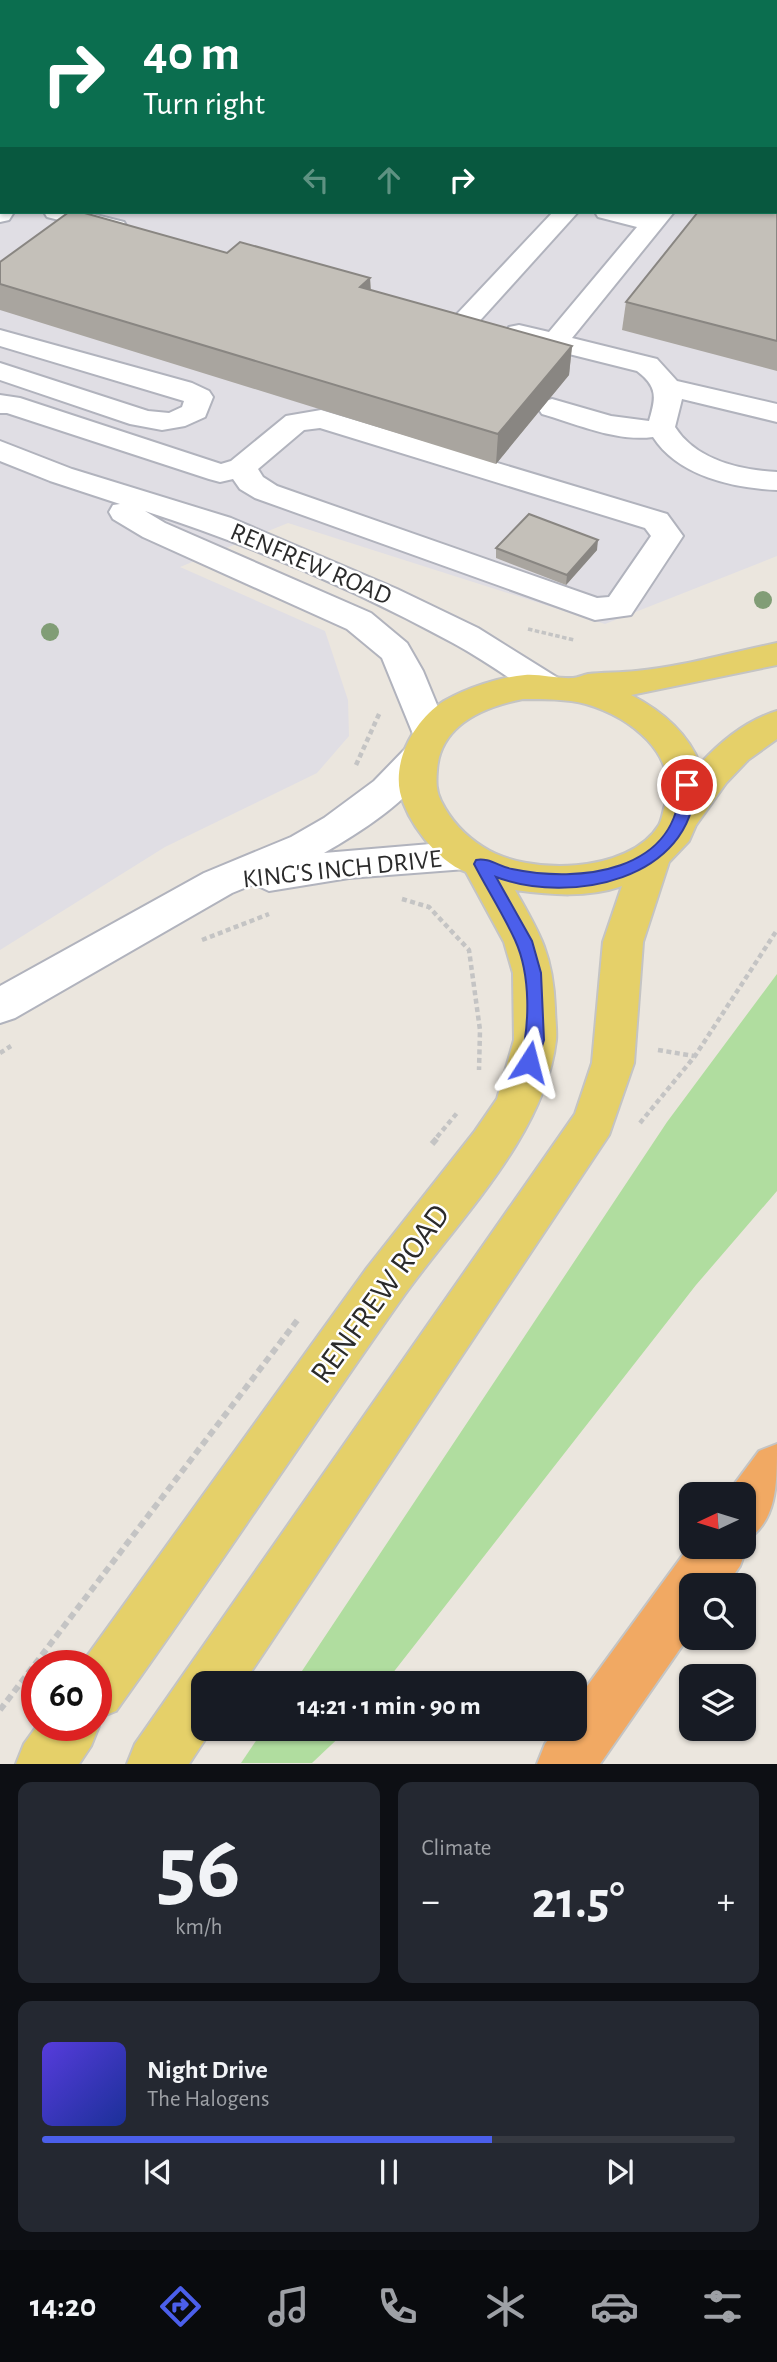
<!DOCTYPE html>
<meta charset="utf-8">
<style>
body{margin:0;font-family:"Alegreya Sans",sans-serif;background:#242831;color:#f1f3f6;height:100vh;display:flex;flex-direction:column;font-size:26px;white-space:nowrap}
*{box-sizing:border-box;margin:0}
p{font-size:23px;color:#9ea1a6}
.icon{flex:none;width:38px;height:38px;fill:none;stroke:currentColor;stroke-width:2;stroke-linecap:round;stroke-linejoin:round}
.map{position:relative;height:1764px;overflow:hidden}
.drawer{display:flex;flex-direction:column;gap:18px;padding:18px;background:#0d0f14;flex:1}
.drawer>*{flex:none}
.hud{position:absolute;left:0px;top:0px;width:777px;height:214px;box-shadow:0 2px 5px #0004;background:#0b6e4f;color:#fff;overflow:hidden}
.needle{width:46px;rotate:266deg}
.fabs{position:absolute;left:679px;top:1482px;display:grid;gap:14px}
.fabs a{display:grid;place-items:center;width:77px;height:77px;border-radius:14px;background:#171b24;box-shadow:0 2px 5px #0004;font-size:35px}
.speed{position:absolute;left:21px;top:1650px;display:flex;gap:14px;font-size:35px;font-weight:700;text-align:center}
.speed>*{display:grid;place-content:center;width:91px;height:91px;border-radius:50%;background:#171b24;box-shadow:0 2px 5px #0004;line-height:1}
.speed .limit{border:10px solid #d22;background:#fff;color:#111}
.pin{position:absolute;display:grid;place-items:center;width:60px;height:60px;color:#fff;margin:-30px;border:4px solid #fff;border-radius:50%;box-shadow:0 2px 7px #0007}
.me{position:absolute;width:77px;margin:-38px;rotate:9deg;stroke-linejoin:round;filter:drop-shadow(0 0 5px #0008)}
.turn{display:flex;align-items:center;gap:24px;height:147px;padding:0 28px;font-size:32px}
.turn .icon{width:91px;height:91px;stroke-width:2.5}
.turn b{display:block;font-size:49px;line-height:60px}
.lanes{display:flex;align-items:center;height:66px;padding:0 28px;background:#0003;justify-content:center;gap:35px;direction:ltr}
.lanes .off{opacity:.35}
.big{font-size:52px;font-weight:700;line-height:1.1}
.drawer .tile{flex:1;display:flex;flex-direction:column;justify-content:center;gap:10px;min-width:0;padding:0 24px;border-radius:14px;background:#242831}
.drawer .dial{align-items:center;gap:0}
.dial b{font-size:91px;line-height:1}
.song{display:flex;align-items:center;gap:21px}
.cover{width:84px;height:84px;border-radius:10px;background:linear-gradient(135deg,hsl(250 70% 55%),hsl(230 70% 35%))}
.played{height:7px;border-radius:4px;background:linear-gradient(90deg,#4b5feb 65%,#363941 65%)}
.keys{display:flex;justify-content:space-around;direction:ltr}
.heat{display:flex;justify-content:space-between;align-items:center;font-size:38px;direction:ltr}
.drawer .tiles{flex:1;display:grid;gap:18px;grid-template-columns:1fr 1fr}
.tile:last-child{grid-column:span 2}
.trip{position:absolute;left:191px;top:1671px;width:396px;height:70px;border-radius:14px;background:#171b24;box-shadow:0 2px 5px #0004;font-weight:700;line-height:70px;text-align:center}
.tab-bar{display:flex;height:112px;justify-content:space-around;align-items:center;background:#090b0e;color:#9ea1a6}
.tab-bar .icon{width:49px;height:49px}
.tab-bar .active{color:#4b5feb}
.tab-bar b{font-size:32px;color:#f1f3f6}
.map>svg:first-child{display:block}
.industrial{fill:#e0dee4}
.green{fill:#b0dd9f}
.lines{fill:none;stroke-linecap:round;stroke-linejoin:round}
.minor-casing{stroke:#b1b3bd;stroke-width:4}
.major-casing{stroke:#c4c4c4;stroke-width:4}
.highway-casing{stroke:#c4c4c4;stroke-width:4}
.path-far2{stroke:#c4c4c4;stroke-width:3.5;stroke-dasharray:4.5 2.5;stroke-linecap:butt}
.path-far1{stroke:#c4c4c4;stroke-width:4.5;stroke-dasharray:5 3.5;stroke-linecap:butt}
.path{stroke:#c4c4c4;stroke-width:6;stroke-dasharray:7 4.5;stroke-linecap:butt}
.minor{fill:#fff;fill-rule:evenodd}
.major{fill:#e5d069;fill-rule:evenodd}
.highway{fill:#f1a963;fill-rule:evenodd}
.tree{fill:#819d76}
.wall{fill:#a9a59f}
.shaded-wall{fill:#898682}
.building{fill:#c4c0b9;stroke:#898682;stroke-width:2}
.route{fill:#4b5feb;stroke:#313e99;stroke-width:2}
.labels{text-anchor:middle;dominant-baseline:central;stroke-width:5;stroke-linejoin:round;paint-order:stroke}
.street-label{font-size:26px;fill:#2b2b2b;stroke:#fff}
.near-street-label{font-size:32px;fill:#2b2b2b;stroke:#fff}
</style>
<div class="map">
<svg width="777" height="1764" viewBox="0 0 777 1764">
<rect width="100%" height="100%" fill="#ebe6de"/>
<polygon class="industrial" points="0,0 754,2 2,2 2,212 775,212 777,6 777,556 605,624 288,523 180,567 325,631 348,700 349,736 317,773 165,847 0,950"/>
<g class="green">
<polygon points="777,974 777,1191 696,1285 385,1683 294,1683 667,1122"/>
<polygon points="264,1729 348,1729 312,1763 241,1763"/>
</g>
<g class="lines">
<defs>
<g id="minor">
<polygon points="24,0 46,0 23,2"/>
<polygon points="99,0 130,0 131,2 100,2"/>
<polygon points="368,0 389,0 367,2"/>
<polygon points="2,100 2,114 0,115 0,101"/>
<rect x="775" y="174" width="2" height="14"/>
<polygon points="0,205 2,212 14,212 9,220 0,222"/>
<polygon points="44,212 84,212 124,222 127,227 124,232 115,234 47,217"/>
<polygon points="553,212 578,212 475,326 466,328 457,326 453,320 457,314"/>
<path d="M595 212 647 214 649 212H674L572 338 657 359 677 381 777 404V422L682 399 675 427C696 460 740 470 777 472V490C733 488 678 476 653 437 616 442 577 424 542 414L538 408 542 402 552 399 611 416 649 421C656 397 658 387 637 371L509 339 506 333 509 327 519 325 549 332 637 227 598 217Z"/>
<polygon points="0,330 192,383 209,391 213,397 205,417 185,426 162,430 130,424 0,380 0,363 148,411 169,413 182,407 184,401 0,346"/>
<path d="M0 395 20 398 221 464 231 461 286 416 321 410 667 514 683 536 631 615 595 620 255 498 240 489 233 479 220 482 209 479 7 413H0ZM320 428 645 528 651 536 609 597 597 598 277 486 263 477 258 469 304 430Z"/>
<path d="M0 441 72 469 231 518 397 589 478 628 558 678 563 686 558 694 546 698 534 694C507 677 481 658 453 643 356 590 250 545 145 511L165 523 371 613 407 643 423 671 449 734 444 743 428 746 433 747 438 756C414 798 364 830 324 853L466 841 479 845 485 855 479 865 466 869 349 878 269 891 254 884 232 893 15 1018 0 1023V986L204 873 291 837 324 818 374 781 407 747 420 743 413 734 382 658 347 629 143 537 113 519 109 512 113 505 120 504 50 481 0 461Z"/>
</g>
<g id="major">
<path d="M777 643V665L631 695C662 711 687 732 700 764 721 741 747 720 777 711V739L748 760 726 783 696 825 689 841 669 862 643 942 634 1063 609 1135 243 1684H203V1729H212L189 1764H127L135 1744 575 1114 592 1063 603 942 622 886C587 898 552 895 515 890 541 935 553 956 555 1008 555 1019 557 1030 556 1040 545 1137 454 1224 400 1301 304 1437 213 1576 116 1711L96 1719V1666H80L367 1268 475 1131 497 1099 514 1040 513 973 504 942 466 872C437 861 407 822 400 792 393 758 416 719 444 701 467 688 499 677 525 675 541 674 557 679 573 678 577 678 583 675 588 674 604 672 620 673 636 671 682 667 732 652 777 643ZM523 699C544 699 566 699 586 704 630 717 680 754 665 805 663 811 662 820 659 825 629 874 527 876 483 847 464 835 451 821 441 801 436 791 436 782 437 770 440 725 483 707 523 699Z"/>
<polygon points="96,1719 99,1726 91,1746 79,1764 16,1764 24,1744 37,1726 96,1726"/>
</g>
<path id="highway" d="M777 1444C777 1485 777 1522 745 1541L747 1547 740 1566 726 1586H691V1633L600 1764H537L545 1744 556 1729H574V1704L691 1544V1547H744V1494H727L759 1451Z"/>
</defs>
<use href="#minor" class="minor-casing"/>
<use href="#major" class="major-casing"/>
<use href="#highway" class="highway-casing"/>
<polyline class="path-far2" points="528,629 574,640"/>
<g class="path-far1">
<polyline points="356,765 380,712"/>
<polyline points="402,899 429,907 469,950 480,1030 479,1070"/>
<polyline points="202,940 269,914"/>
<polyline points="658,1050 694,1056"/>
<polyline points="0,1053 11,1046"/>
<polyline points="640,1123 695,1056 777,930"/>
<polyline points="437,1137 457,1113"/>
</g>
<g class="path">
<polyline points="432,1144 439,1136"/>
<polyline points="0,1710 299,1318"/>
</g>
<use href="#minor" class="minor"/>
<use href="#major" class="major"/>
<use href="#highway" class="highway"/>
</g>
<g class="tree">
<circle cx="763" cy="600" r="9"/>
<circle cx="50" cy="632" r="9"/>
</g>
<g class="wall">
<rect x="775" y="39" width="2" height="67"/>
<polygon points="777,194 777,371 622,330 626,302"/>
<polygon points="227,253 370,278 371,290 572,346 569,375 496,464 0,310 0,262"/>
<polygon points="496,548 597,550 566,585 496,558"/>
</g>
<g class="shaded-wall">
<polygon points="755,0 767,0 766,2 754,2"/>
<polygon points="370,278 371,306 360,287"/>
<polygon points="572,346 569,375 496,464 498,434"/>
<polygon points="598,540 597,550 566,585 567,575"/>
</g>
<g class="building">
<polygon points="470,0 755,0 754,2 468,2"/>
<polygon points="775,39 777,39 777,79 775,78"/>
<polygon points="775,193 777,194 777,341 626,302 698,212 775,212"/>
<polygon points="69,212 81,212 227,253 240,242 370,278 360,287 572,346 498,434 0,284 0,262"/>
<polygon points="529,514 598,540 567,575 496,548"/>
</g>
<path class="route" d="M687 779 695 785C693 880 570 905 496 877L532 941 541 973 544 1040 535 1067 529 1069 523 1067 520 1062C530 1026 531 975 515 940 503 914 487 889 474 864L476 860C488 857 500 867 512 869 579 883 678 873 680 785Z"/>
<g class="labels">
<g class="street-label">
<text transform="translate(311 564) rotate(23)">RENFREW ROAD</text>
<text transform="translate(342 869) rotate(-6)">KING'S INCH DRIVE</text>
</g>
<g class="near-street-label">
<text transform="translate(380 1294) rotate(-54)">RENFREW ROAD</text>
</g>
</g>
</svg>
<div class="fabs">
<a><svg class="needle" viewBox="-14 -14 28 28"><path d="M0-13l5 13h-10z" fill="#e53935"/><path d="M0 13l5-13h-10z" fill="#9ea1a6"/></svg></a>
<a><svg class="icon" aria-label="search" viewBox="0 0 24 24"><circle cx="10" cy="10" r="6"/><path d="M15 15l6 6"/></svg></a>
<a><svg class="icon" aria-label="layers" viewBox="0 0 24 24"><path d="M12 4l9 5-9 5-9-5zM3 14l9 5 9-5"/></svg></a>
</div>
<div class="speed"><div class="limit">60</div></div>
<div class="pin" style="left:687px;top:785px;background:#d93025"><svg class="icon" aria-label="arrive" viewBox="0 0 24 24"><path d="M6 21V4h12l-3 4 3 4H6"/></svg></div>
<svg class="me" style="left:529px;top:1062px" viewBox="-20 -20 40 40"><path d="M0-17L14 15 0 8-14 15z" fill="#4b5feb" stroke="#fff" stroke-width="4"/></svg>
<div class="trip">14:21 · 1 min · 90 m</div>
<div class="hud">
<div class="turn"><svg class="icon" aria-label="right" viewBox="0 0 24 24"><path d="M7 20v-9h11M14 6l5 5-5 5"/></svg><div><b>40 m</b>Turn right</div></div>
<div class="lanes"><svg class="icon off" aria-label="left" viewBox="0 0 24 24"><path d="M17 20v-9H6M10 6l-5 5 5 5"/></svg><svg class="icon off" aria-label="ahead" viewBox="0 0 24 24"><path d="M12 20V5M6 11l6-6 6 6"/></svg><svg class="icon" aria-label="right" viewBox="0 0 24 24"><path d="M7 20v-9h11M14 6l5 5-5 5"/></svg></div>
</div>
</div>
<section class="drawer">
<div class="tiles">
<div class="tile dial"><b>56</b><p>km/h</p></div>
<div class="tile"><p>Climate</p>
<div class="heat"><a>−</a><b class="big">21.5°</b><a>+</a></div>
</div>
<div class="tile">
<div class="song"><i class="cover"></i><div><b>Night Drive</b><p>The Halogens</p></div></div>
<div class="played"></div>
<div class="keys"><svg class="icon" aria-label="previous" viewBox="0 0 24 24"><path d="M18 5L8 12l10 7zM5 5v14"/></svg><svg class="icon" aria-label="pause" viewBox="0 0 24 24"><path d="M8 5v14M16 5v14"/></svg><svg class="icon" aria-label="next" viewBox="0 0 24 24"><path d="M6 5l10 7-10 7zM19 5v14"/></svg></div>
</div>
</div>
</section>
<nav class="tab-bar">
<b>14:20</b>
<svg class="icon active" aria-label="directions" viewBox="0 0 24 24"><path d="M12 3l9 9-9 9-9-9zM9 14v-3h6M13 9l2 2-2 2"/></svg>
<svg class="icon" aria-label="music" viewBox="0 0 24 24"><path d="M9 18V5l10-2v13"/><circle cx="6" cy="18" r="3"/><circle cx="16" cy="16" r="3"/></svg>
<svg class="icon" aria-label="phone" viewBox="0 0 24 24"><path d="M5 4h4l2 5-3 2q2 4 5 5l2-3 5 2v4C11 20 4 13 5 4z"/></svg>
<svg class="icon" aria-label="climate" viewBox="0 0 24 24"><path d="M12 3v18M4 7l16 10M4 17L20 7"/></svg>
<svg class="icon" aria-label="car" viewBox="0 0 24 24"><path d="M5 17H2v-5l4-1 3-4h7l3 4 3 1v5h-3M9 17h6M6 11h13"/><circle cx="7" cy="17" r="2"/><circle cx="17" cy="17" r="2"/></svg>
<svg class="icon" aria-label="filters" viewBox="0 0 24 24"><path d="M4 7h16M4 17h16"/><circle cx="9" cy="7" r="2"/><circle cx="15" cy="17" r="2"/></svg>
</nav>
